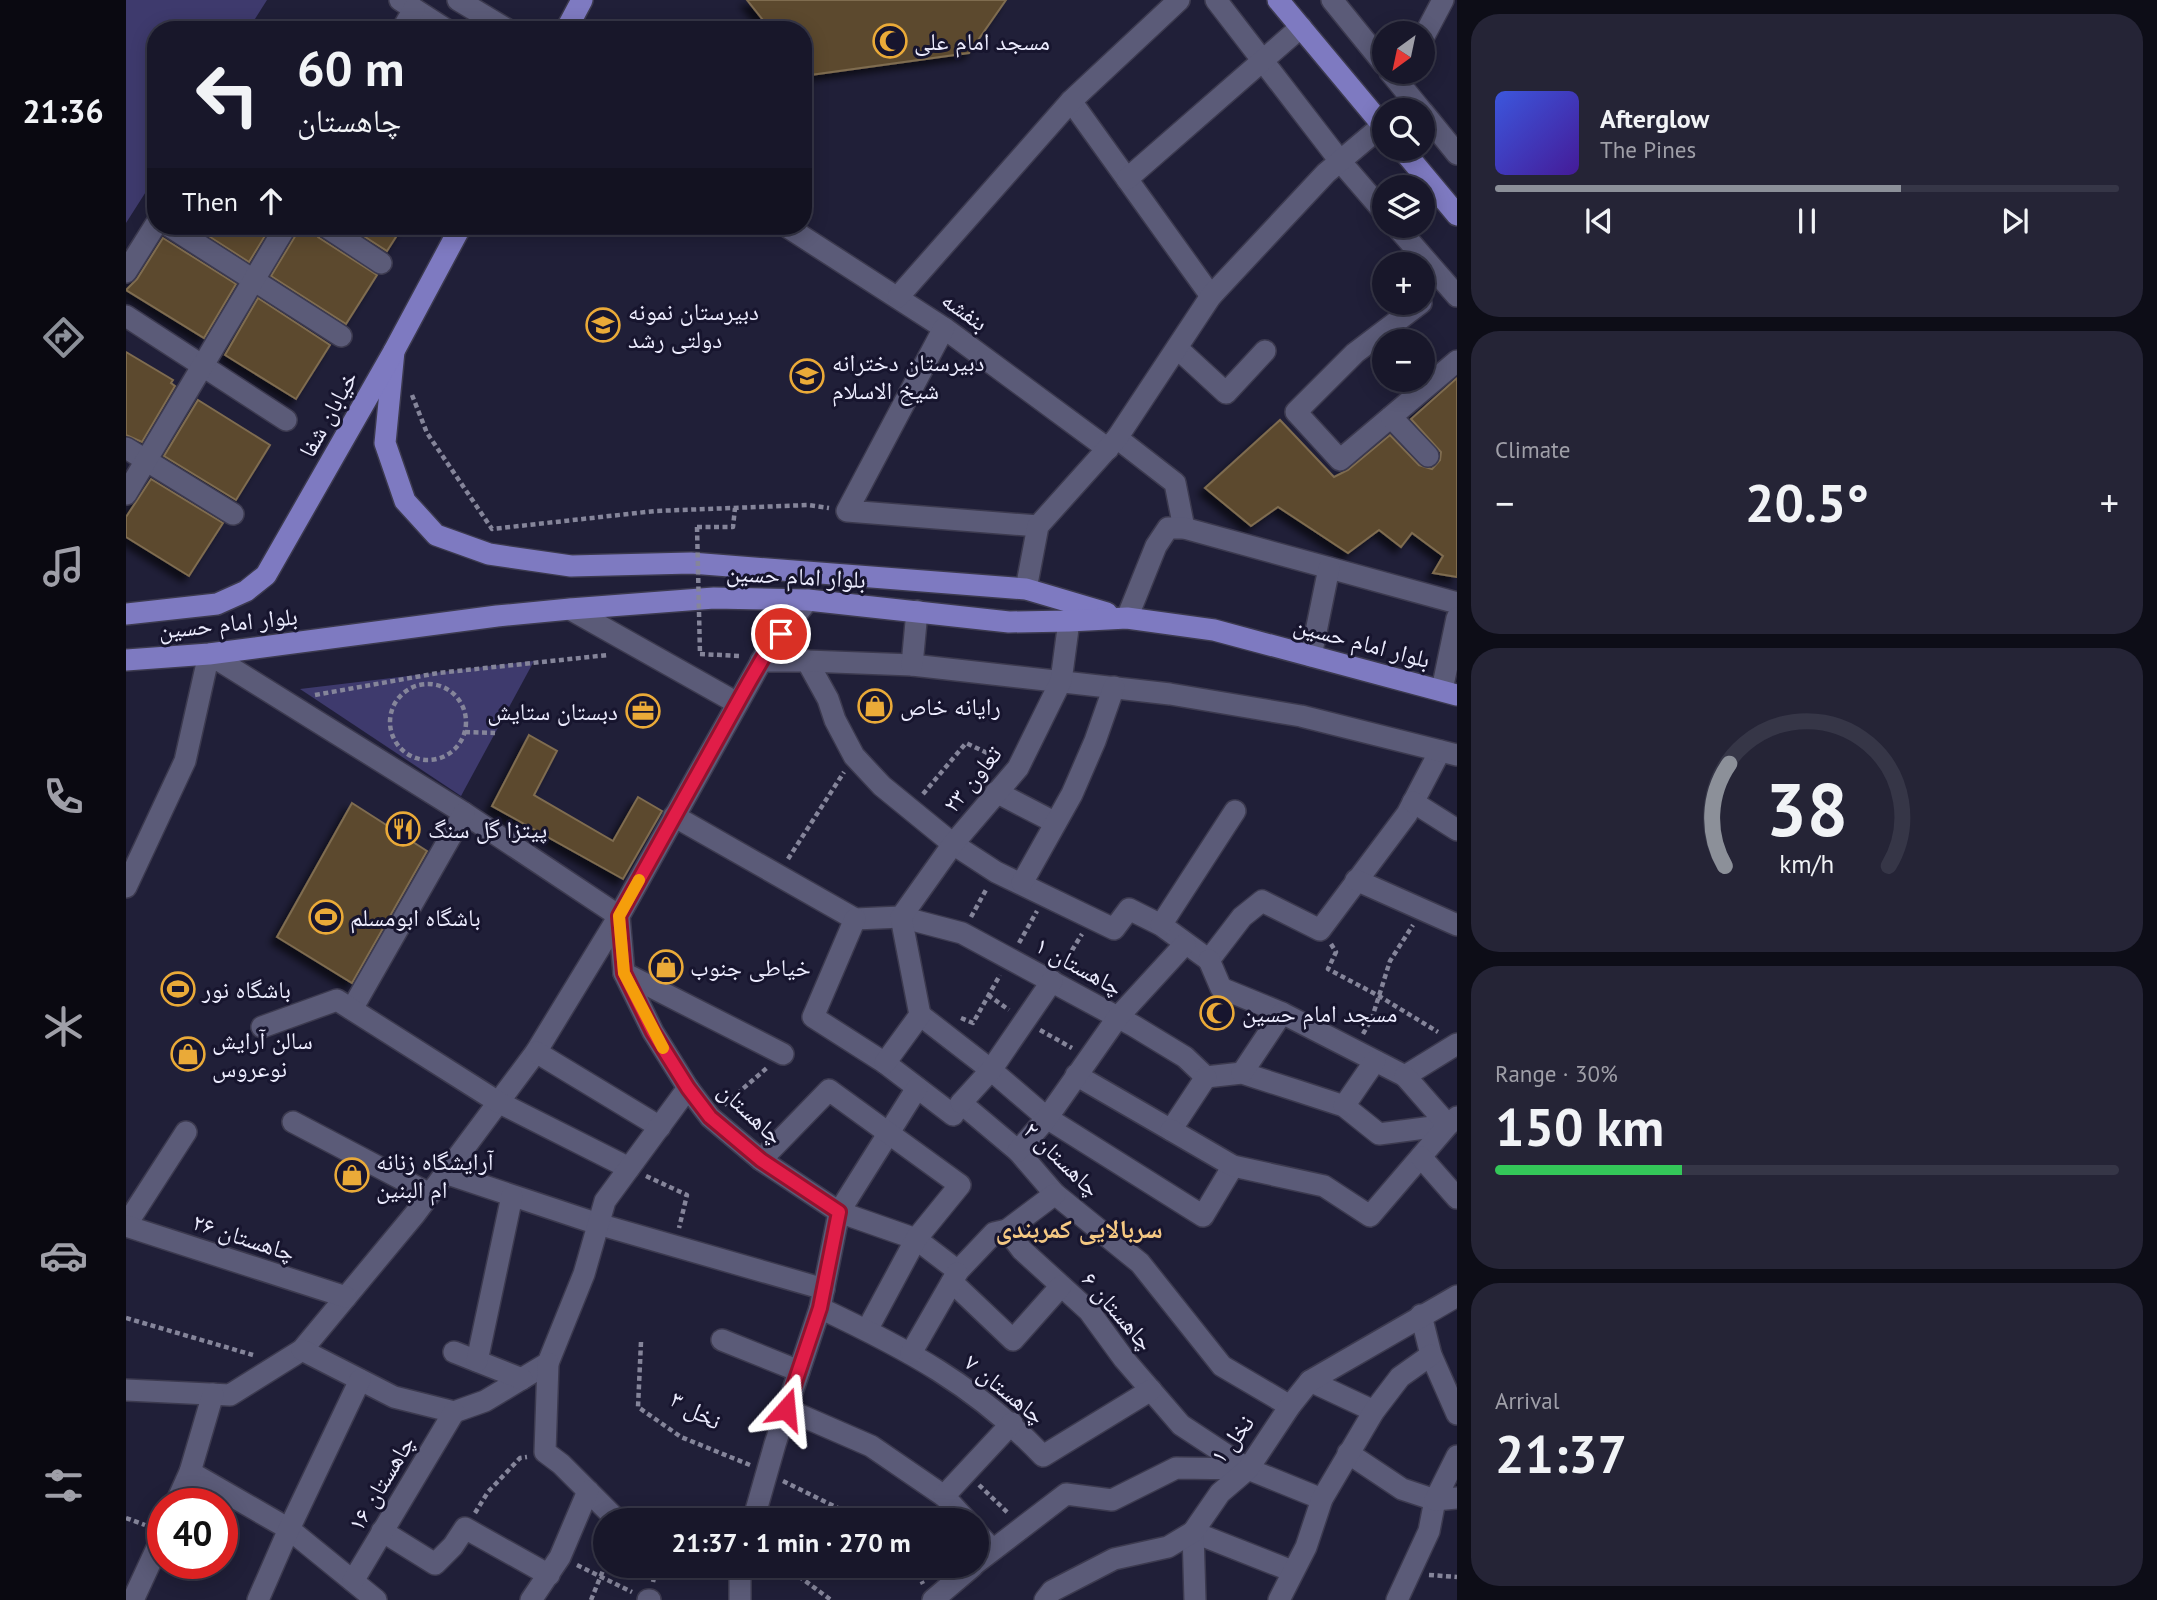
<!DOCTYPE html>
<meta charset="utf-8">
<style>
body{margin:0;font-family:"PT Sans","Noto Naskh Arabic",sans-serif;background:#252436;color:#f1f3f6;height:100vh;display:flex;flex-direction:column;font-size:26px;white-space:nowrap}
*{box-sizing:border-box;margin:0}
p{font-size:23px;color:#9f9fa8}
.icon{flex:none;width:38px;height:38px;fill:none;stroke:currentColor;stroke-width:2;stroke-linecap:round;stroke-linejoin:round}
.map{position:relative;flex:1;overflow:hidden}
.details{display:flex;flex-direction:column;gap:14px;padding:14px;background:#0d0d17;width:700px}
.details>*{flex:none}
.hud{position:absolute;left:21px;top:21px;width:665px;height:214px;border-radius:28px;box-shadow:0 4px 18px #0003,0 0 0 2px #363647;background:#18172a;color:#f1f3f6;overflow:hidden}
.needle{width:46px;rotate:213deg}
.buttons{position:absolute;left:1246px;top:21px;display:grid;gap:14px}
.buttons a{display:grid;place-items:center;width:63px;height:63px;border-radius:50%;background:#18172a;box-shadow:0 4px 18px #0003,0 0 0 2px #363647;font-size:35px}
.speed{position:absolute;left:21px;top:1488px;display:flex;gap:14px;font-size:35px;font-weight:700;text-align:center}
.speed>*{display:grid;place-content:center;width:91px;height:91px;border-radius:50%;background:#18172a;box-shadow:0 4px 18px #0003,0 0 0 2px #363647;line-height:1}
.speed .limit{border:10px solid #d22;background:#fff;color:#111}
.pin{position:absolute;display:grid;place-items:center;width:60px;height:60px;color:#fff;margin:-30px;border:4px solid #fff;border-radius:50%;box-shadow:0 2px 7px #0007}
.me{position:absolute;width:77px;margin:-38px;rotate:18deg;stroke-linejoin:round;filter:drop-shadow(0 0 5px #0008)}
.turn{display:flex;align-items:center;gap:24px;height:147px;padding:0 35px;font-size:32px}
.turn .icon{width:91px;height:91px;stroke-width:2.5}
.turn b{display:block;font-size:49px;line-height:60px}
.then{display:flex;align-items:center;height:66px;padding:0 35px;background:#0003;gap:14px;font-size:26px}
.big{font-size:52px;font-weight:700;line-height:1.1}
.details .tile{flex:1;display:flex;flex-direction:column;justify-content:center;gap:10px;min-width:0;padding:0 24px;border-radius:28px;background:#252436}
.details .dial{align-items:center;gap:0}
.dial svg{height:182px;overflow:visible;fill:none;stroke:#363647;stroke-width:7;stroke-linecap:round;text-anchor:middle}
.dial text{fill:#f1f3f6;stroke:none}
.song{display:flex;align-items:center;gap:21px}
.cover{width:84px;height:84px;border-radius:10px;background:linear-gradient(135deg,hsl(230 70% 55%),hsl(260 70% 35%))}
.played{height:7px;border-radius:4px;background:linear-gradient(90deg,#8c9099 65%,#363647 65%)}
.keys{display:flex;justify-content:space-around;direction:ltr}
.heat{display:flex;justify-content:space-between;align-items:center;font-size:38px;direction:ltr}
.charge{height:10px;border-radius:5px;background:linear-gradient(90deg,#34c759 30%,#363647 0)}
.trip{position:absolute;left:467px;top:1508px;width:396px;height:70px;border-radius:35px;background:#18172a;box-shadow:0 4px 18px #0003,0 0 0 2px #363647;font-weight:700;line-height:70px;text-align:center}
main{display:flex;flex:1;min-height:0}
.tab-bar{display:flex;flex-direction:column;width:126px;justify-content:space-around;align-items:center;background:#0a0911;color:#9f9fa8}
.tab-bar .icon{width:49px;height:49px}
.tab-bar .current{color:#8c9099}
.tab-bar b{font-size:32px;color:#f1f3f6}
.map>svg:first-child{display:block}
.green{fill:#3e3a6d}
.building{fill:#5c4a2f;stroke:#7f6c50;stroke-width:2;filter:url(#shadow)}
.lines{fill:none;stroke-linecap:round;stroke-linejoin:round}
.minor-casing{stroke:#3c3a4f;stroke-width:24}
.major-casing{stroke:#3c3a4f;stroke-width:24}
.path{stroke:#85859a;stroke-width:4.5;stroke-dasharray:5 3.5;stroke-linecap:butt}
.minor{stroke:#5b5b78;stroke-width:21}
.major{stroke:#7e7ac1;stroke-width:21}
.path-bridge{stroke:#85859a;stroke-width:4.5;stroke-dasharray:5 3.5;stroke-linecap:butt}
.route-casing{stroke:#92132f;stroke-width:18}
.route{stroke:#e11d48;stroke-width:12}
.slow{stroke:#f59e0b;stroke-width:12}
.labels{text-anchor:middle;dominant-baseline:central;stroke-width:6;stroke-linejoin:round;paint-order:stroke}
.poi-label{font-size:24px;fill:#ececfe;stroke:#17152e;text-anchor:start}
.street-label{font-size:24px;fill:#ececfe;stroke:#17152e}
.neighbourhood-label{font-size:26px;font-weight:bold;fill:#f4c883;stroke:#17152e}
</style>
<main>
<nav class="tab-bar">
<b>21:36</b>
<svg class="icon current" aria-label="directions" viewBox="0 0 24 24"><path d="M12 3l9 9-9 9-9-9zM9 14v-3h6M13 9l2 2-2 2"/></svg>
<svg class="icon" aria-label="music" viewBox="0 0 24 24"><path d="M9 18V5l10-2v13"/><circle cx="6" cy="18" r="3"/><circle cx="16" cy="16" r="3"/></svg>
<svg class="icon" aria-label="phone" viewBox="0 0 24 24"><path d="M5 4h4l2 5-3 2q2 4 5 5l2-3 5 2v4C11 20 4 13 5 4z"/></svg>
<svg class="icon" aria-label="climate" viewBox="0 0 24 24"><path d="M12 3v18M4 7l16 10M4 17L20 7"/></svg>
<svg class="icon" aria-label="car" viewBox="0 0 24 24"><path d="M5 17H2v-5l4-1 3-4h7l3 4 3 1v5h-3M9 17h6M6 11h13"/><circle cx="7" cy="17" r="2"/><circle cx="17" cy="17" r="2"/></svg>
<svg class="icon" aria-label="filters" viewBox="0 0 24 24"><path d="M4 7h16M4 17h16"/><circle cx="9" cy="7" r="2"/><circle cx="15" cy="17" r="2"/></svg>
</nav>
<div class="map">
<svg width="1331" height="1600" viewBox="0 0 1331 1600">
<defs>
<filter id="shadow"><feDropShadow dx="-6" dy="6" stdDeviation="3.5" flood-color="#0009"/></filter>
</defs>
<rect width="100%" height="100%" fill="#201f38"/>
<g class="green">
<polygon points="0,0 141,0 122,30 30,30 30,176 0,223"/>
<polygon points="408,661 335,796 174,689"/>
</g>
<g class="building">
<polygon points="621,0 880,0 843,53 677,76 677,30 645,30"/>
<polygon points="67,226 145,226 123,262"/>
<polygon points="173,226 186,226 192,237 251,275 220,324 145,276 171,233"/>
<polygon points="222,226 277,226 261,251"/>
<polygon points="37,238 110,284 78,338 0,290 11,279"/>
<polygon points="132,298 204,345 170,399 99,355"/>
<polygon points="0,352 47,380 45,383 49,386 16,442 0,435"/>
<polygon points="1331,378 1331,577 1307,573 1317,556 1286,533 1275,547 1253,530 1222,553 1152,507 1125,526 1079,488 1154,420 1208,477 1222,470 1264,435 1293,465 1306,469 1314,460 1315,452 1285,419"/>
<polygon points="72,400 144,445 110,500 38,456"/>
<polygon points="25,479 97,523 63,576 0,537 0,517"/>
<polygon points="403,735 431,751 408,795 487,841 512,797 536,811 497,879 366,806"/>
<polygon points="226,803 301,851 226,983 151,937"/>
</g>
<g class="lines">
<defs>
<g id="minor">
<polyline points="274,0 321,30"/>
<polyline points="332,0 382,30"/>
<polyline points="1090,0 1214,161 1258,212"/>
<polyline points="1206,0 1258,64"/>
<polyline points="276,30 288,9"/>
<polyline points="1297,38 1317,0"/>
<polyline points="1264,72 1295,110"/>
<polyline points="945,101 1085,296"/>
<polyline points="1297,112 1331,154"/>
<polyline points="1001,179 1175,27"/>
<polyline points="43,226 215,336"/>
<polyline points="199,226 255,263"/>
<polyline points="660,226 818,328 982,449"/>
<polyline points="1270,226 1331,296"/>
<polyline points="0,272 30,224"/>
<polyline points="772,297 945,101 1053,0"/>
<polyline points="1295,303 1229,353 1170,412 1214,460 1331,361"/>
<polyline points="0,316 160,420"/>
<polyline points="818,328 721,511 912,526"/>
<polyline points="1051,348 1100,393 1139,351"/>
<polyline points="1265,417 1302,456"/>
<polyline points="991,438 1049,483 1058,528"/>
<polyline points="0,448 107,514"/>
<polyline points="0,494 160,226"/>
<polyline points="900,589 912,526 991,438 1085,296 1200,173 1257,125"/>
<polyline points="444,609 611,703"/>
<polyline points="1001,618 1030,546 1042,528 1058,528 1331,603"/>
<polyline points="1185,656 1203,568"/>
<polyline points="635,661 681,661 702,699 709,720 728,756 756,786 827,844 870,872 988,929 1003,909 1035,925 1083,960 1116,917 1136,901 1194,930 1281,814 1314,751"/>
<polyline points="681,661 786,665 1044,694 1175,716 1331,755"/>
<polyline points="786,665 791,611"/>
<polyline points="1316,690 1331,618"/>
<polyline points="870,792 928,822"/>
<polyline points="1287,802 1331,830"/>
<polyline points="548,816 729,919 775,917 836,933 1008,1026 1059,1057 1080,1077 1116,1073 1169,1090 1218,1106 1253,1134 1322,1125 1331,1117"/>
<polyline points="1230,880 1331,925"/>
<polyline points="896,883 946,794 969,741 988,687"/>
<polyline points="0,887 59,761 83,654 338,813 493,916 410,1052 289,1214 176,1350 104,1395 0,1390"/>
<polyline points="729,919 687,1017 759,1063 827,1115 835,1103 892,1151 929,1194 1014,1263 1096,1366 1164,1406"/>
<polyline points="1035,925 1109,811"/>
<polyline points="1083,960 1095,988 1156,1013 1279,1076 1331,1044"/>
<polyline points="498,973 657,1054"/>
<polyline points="226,1009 338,813"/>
<polyline points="794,1015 865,1070 921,1118 1077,1216 1107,1166"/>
<polyline points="136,1027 211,1000 372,1102 503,1168"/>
<polyline points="410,1052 534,1127"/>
<polyline points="759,1063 794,1015 775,917 827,844 892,768 935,681 943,621"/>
<polyline points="1116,1073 1156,1013"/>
<polyline points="950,1075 1045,1130 1080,1077"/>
<polyline points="791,1088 713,1212 790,1239 832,1271 868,1233 881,1230 896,1250 963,1311 998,1359 1055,1425 1122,1469 1196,1499"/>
<polyline points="835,1103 865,1070 926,981"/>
<polyline points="1218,1106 1249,1061"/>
<polyline points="167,1122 304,1194"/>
<polyline points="1045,1130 1107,1166 1198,1186 1244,1216 1322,1125 1279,1076"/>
<polyline points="892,1151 921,1118 992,1017 1059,944"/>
<polyline points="1295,1157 1331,1198"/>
<polyline points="635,1160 703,1090 834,1185 790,1239 741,1330"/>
<polyline points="319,1173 472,1224 698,1289"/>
<polyline points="0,1225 60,1132"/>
<polyline points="0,1226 220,1297"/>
<polyline points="881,1230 929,1194"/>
<polyline points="826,1282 887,1340 935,1286"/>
<path d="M694 1308C781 1349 849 1385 917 1456L1025 1390"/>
<polyline points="1295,1315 1305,1355 1331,1414"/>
<polyline points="596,1340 673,1371"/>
<polyline points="176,1350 268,1397 328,1412 359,1401 422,1363 458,1274 479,1201 562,1088"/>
<polyline points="328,1352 396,1379"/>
<polyline points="785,1353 831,1273"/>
<polyline points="351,1361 386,1196"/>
<polyline points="422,1363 419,1452 435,1464 492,1521"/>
<polyline points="1184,1381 1248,1411"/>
<polyline points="660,1409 745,1446 818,1496 841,1521"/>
<polyline points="1222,1453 1276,1489 1309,1500 1303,1531 1271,1600"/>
<polyline points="1331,1456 1309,1500 1331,1498"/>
<polyline points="64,1472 163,1529 250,1600"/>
<polyline points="818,1496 886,1423"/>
<polyline points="50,1503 64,1472 87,1394"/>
<polyline points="627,1521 649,1444 694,1308 713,1212 635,1160 584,1117 562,1088 527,1032 498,973 493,916 641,651 682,600"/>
<polyline points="256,1531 309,1564 327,1546 339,1528 423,1575"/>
<polyline points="850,1532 866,1549"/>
<polyline points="1067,1532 1166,1571"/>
<polyline points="1067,1532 1069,1600"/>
<polyline points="850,1563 940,1494 986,1500 1050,1468 1122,1469"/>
<polyline points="614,1566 614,1600"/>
<polyline points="227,1581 328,1412"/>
<polyline points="7,1600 37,1535"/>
<polyline points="132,1600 163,1529 234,1380"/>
<polyline points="405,1600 434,1557 462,1491"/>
<polyline points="522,1600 524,1600"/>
<polyline points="807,1600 847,1566"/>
<polyline points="919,1600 926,1591 988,1559 1042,1547 1067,1532 1094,1493 1122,1469 1164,1406 1184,1381 1331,1296"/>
<polyline points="1153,1600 1180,1547 1196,1499 1248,1411 1274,1377 1305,1355"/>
</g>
<g id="major">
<polyline points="1152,0 1258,127"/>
<polyline points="440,30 456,0"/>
<polyline points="1276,149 1331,215"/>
<polyline points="268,351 259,443 279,501 310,535 363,554 445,566 565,563 900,589 981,613"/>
<polyline points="0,614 91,604 120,591 140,575 268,351 335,226"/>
<polyline points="0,660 83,654 371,616 444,609 588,598 682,600 883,622 943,621 1001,618 1088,630 1331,695"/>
</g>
</defs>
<use href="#minor" class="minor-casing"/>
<use href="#major" class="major-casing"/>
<g class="path">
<polyline points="286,395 301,433 366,529 529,511 682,505 703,508"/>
<polyline points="571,527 607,527 609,508"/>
<polyline points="574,654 615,656"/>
<circle cx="302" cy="722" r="38"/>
<polyline points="189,695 312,673 482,655"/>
<polyline points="339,732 369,733"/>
<polyline points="797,794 840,743 874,759"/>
<polyline points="662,859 718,772"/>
<polyline points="845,917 861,888"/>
<polyline points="893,943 911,911"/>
<polyline points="1205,944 1210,952 1202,969 1253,996 1312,1032"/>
<polyline points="937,965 956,934"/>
<polyline points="862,995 883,1010"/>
<polyline points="835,1018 847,1023 874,975"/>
<polyline points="914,1030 946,1048"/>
<polyline points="1237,1034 1246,1018 1264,961 1287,925"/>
<polyline points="598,1105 642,1067"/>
<polyline points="520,1176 561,1195 553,1228"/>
<polyline points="0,1318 127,1355"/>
<polyline points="515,1342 512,1407 555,1437 624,1465"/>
<polyline points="657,1481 738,1521"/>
<polyline points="853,1485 882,1513"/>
<polyline points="349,1513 362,1492 394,1458 401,1457"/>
<polyline points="0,1518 19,1525"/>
<polyline points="451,1565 506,1592"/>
<polyline points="659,1566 705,1600"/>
<polyline points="788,1566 797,1584"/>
<polyline points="1303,1575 1331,1577"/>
<polyline points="527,1582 531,1566"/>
<polyline points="465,1600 480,1563"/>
</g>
<use href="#minor" class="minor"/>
<use href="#major" class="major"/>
<polyline class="path-bridge" points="571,527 574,654"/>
</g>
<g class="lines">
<defs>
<polyline id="route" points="655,634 641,651 623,682 493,916 498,973 527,1032 562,1088 584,1117 635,1160 713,1212 694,1308 660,1409"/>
</defs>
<use href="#route" class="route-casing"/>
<use href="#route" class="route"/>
<polyline class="slow" points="513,880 493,916 498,973 537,1048"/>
</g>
<defs>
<symbol id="mosque-ring" viewBox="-11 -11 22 22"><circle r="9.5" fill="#17152e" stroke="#eaaa38" stroke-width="1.5"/><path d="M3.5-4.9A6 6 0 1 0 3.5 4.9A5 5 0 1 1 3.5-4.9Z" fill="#eaaa38"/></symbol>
<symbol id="school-ring" viewBox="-11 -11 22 22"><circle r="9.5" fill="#17152e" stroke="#eaaa38" stroke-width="1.5"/><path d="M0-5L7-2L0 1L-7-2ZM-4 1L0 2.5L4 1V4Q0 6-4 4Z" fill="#eaaa38"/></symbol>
<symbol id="shop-ring" viewBox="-11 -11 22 22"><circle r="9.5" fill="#17152e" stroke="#eaaa38" stroke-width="1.5"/><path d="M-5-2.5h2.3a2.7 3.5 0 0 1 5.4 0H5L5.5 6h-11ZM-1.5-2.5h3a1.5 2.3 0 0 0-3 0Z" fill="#eaaa38"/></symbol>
<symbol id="office-ring" viewBox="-11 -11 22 22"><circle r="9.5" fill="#17152e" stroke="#eaaa38" stroke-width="1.5"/><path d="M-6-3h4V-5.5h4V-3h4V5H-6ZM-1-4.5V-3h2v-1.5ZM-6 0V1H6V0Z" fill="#eaaa38"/></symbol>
<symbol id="restaurant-ring" viewBox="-11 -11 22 22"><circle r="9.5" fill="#17152e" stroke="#eaaa38" stroke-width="1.5"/><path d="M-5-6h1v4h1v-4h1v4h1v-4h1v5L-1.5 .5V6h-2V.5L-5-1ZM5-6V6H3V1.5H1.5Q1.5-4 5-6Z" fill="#eaaa38"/></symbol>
<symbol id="stadium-ring" viewBox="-11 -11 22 22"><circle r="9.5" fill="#17152e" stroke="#eaaa38" stroke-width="1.5"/><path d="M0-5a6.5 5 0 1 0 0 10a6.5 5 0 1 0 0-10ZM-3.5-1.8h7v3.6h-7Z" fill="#eaaa38"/></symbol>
</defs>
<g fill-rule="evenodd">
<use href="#mosque-ring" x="745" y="22" width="38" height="38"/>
<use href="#school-ring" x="458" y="306" width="38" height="38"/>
<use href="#school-ring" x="662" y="357" width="38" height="38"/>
<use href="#shop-ring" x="730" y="687" width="38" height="38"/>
<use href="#office-ring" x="498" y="692" width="38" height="38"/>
<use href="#restaurant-ring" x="258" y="810" width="38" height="38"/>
<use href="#stadium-ring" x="181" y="898" width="38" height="38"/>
<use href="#shop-ring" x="521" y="948" width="38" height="38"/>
<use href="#stadium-ring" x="33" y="970" width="38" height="38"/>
<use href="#mosque-ring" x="1072" y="994" width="38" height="38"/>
<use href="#shop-ring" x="43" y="1035" width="38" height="38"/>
<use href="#shop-ring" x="207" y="1156" width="38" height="38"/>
</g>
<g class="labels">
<g class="poi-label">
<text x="788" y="41">مسجد امام علی</text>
<text x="502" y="311">دبیرستان نمونه<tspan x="502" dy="28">دولتی رشد</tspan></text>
<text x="706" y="362">دبیرستان دخترانه<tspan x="706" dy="28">شیخ الاسلام</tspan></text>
<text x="774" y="706">رایانه خاص</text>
<text x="492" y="711" text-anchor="end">دبستان ستایش</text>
<text x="302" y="829">پیتزا گل سنگ</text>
<text x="224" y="917">باشگاه ابومسلم</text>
<text x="564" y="967">خیاطی جنوب</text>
<text x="76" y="989">باشگاه نور</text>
<text x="1116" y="1013">مسجد امام حسین</text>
<text x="86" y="1040">سالن آرایش<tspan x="86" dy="28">نوعروس</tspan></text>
<text x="250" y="1161">آرایشگاه زنانه<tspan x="250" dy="28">ام البنین</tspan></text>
</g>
<g class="street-label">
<text transform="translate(839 311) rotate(35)">بنفشه</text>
<text transform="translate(202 414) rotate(-61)">خیابان شفا</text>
<text transform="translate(670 576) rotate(3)">بلوار امام حسین</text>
<text transform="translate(102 623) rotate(-6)">بلوار امام حسین</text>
<text transform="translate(1236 642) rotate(15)">بلوار امام حسین</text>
<text transform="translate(846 779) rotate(-51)">تعاون ۲۳</text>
<text transform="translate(953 966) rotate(29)">چاهستان ۱</text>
<text transform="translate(625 1113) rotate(43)">چاهستان</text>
<text transform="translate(936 1159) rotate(44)">چاهستان ۲</text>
<text transform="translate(118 1237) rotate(18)">چاهستان ۲۶</text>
<text transform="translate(992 1311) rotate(49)">چاهستان ۶</text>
<text transform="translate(879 1389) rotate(39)">چاهستان ۷</text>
<text transform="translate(570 1410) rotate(29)">نخل ۳</text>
<text transform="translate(1106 1439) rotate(-52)">نخل ۱</text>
<text transform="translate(255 1483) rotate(-59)">چاهستان ۱۶</text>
</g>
<g class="neighbourhood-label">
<text x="953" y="1228">سربالایی کمربندی</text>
</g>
</g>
</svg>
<div class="buttons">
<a><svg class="needle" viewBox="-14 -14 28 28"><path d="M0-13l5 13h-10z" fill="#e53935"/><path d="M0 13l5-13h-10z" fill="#9f9fa8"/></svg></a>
<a><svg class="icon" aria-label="search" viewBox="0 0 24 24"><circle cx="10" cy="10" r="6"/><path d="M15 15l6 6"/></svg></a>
<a><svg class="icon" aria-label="layers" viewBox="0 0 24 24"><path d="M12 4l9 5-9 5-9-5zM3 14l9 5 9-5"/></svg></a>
<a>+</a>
<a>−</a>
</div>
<div class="speed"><div class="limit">40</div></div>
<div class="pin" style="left:655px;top:634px;background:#d93025"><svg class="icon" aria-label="arrive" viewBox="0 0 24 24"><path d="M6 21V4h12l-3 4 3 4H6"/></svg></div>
<svg class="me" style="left:660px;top:1409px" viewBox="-20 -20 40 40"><path d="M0-17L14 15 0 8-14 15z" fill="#e11d48" stroke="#fff" stroke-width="4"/></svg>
<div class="trip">21:37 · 1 min · 270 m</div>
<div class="hud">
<div class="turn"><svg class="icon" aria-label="left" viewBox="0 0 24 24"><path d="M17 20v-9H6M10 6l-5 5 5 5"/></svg><div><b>60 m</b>چاهستان</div></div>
<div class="then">Then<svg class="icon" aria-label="ahead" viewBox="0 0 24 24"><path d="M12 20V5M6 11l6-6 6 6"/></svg></div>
</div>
</div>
<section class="details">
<div class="tile">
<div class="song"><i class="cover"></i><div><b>Afterglow</b><p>The Pines</p></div></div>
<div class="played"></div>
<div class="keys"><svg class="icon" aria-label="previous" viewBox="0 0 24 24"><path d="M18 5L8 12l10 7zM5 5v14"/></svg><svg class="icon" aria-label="pause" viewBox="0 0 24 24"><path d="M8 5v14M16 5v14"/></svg><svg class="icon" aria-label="next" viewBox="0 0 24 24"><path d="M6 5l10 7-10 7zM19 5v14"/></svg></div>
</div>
<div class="tile"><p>Climate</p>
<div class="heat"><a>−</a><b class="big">20.5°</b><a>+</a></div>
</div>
<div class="tile dial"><svg viewBox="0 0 100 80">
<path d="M14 69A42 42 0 1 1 86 69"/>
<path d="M14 69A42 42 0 0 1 16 24" stroke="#8c9099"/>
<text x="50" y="56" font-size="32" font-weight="700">38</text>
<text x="50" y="72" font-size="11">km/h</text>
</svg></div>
<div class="tile"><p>Range · 30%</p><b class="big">150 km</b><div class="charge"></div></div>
<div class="tile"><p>Arrival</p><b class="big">21:37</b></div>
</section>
</main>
